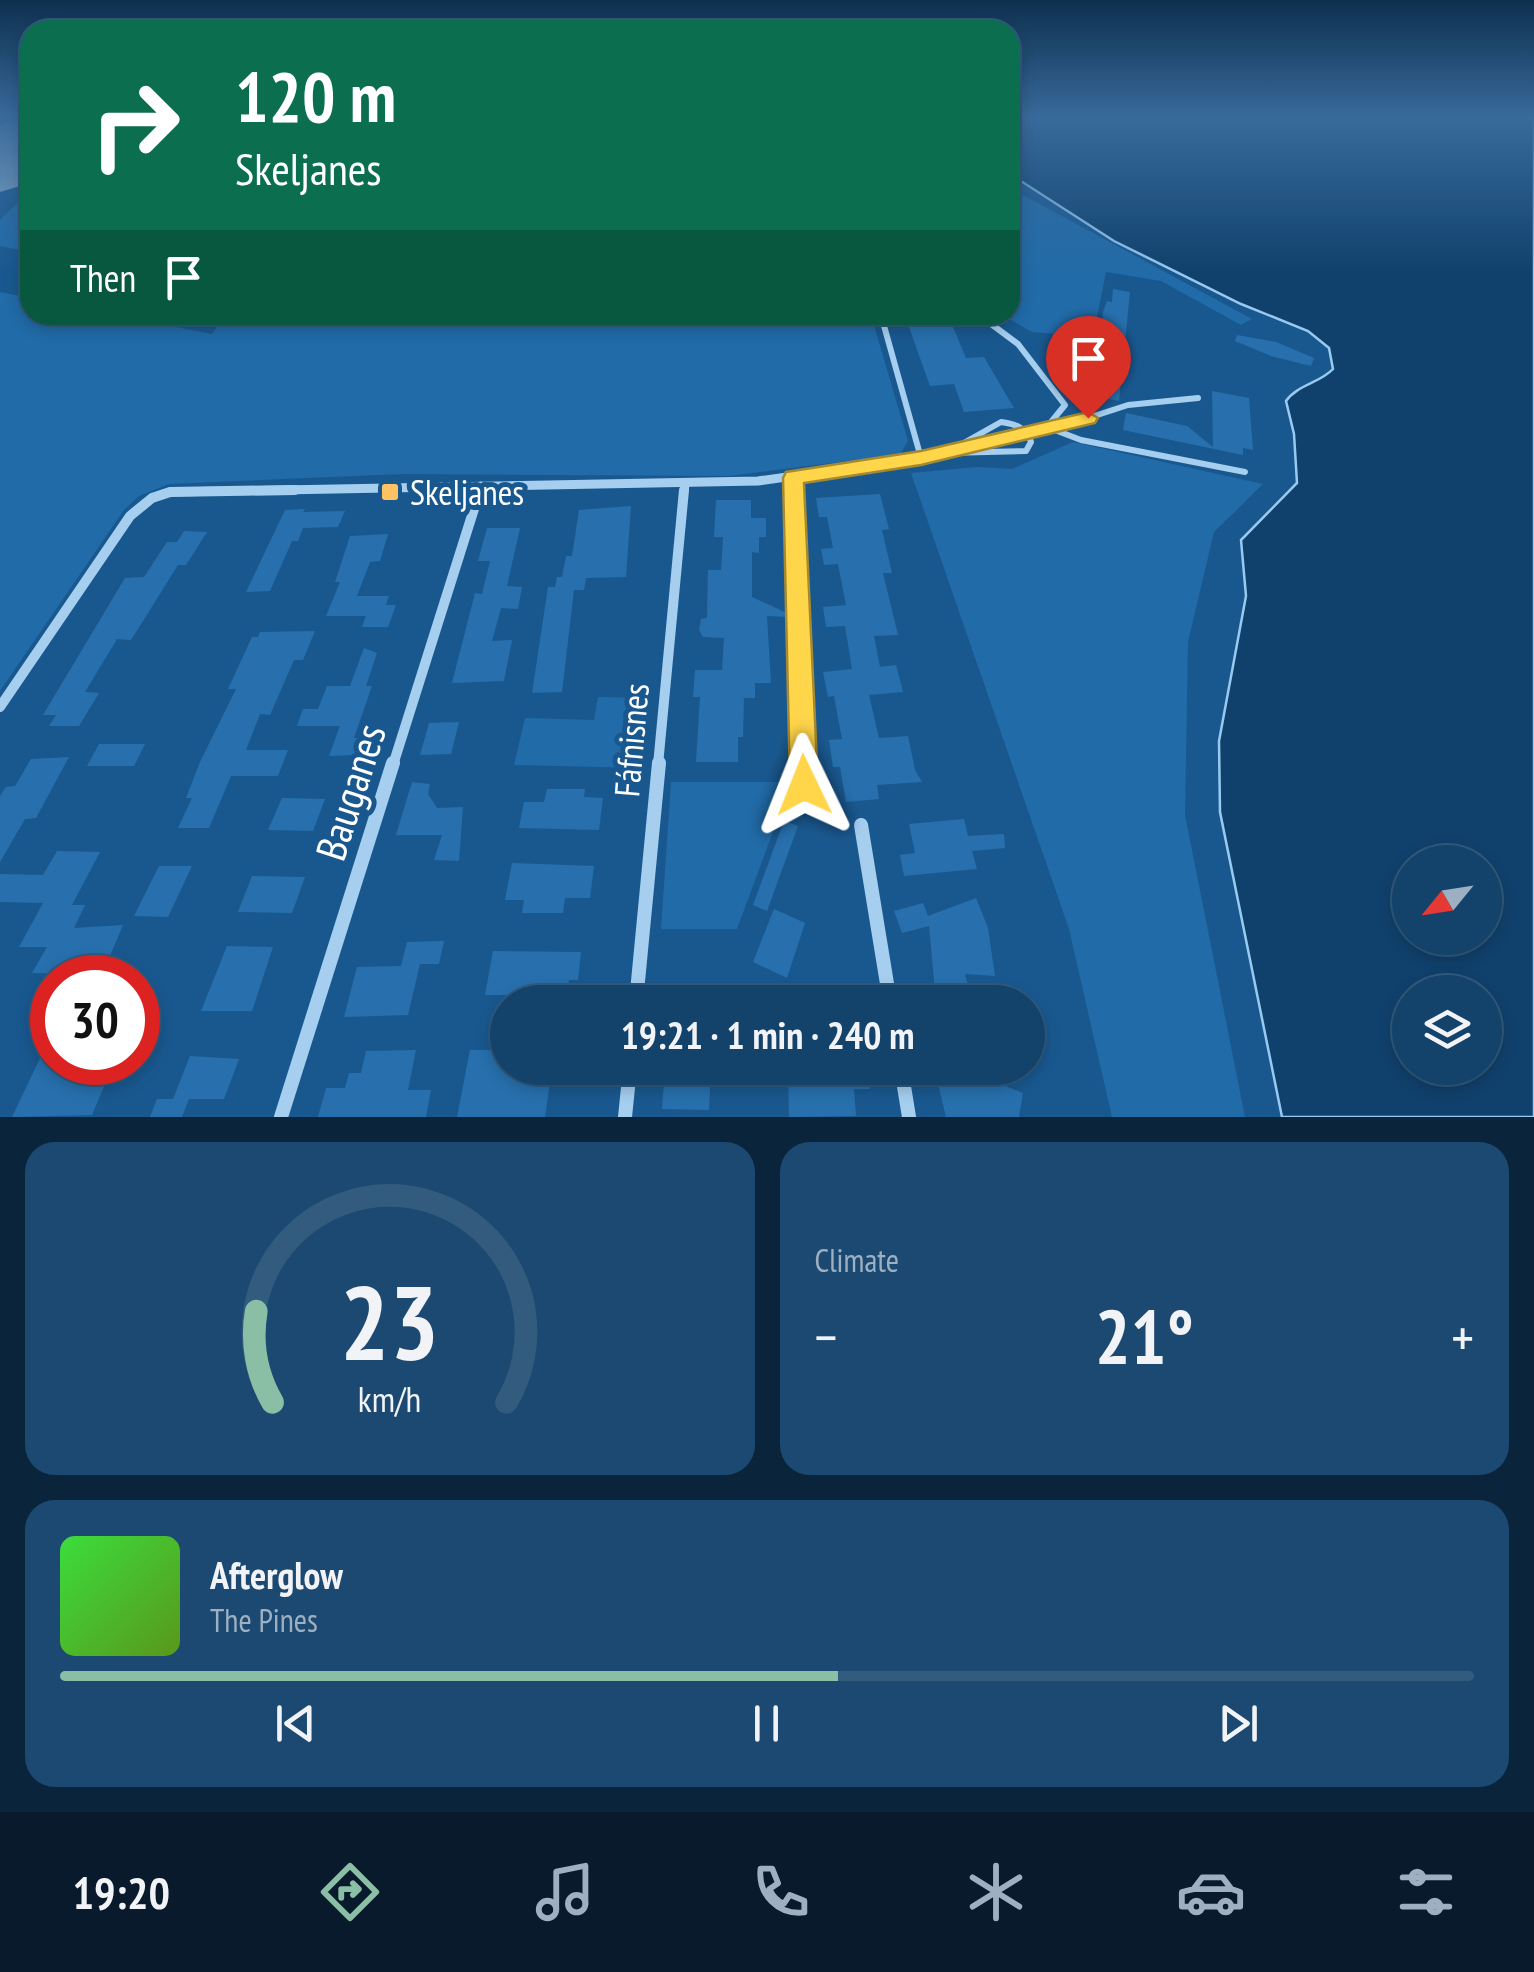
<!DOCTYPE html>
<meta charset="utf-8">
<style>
body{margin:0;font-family:"PT Sans Narrow",sans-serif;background:#1c4971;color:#f1f3f6;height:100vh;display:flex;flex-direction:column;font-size:38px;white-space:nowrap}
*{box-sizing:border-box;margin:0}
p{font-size:32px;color:#9db0c1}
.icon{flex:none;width:55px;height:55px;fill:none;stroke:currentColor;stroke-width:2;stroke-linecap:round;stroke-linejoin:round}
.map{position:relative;height:1117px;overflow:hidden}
.details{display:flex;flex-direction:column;gap:25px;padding:25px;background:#0a243b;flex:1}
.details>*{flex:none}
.hud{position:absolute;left:20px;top:20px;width:1000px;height:305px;border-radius:30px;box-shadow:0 5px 15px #0003,0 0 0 2px #325b7e;background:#0b6e4f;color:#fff;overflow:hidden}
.needle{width:65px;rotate:240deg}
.buttons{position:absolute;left:1392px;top:845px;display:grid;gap:20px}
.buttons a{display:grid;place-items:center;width:110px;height:110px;border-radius:50%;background:#13426b;box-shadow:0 5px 15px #0003,0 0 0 2px #325b7e;font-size:50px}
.speed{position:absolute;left:30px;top:955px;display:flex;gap:20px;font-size:50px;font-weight:700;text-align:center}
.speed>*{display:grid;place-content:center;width:130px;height:130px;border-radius:50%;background:#13426b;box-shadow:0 5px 15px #0003,0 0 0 2px #325b7e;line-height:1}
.speed .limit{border:15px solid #d22;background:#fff;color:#111}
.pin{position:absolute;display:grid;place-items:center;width:85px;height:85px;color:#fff;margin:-102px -42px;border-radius:50% 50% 50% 0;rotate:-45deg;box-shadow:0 0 10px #0007}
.pin .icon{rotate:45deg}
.me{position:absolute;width:110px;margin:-55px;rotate:358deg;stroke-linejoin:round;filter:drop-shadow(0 0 8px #0008)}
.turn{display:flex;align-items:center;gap:35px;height:210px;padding:0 50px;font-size:45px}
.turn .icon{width:130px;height:130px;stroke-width:2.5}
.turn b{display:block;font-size:70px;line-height:85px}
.then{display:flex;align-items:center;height:95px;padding:0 50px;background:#0003;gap:20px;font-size:38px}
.big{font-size:75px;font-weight:600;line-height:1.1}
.details .widget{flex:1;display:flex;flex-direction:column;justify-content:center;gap:15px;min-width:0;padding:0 35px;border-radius:30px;background:#1c4971}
.details .dial{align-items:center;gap:0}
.dial svg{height:260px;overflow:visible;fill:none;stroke:#325b7e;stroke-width:7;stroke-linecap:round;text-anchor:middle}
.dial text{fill:#f1f3f6;stroke:none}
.song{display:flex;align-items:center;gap:30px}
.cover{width:120px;height:120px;border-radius:15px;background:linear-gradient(135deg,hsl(120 70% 55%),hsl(90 70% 35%))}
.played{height:10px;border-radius:5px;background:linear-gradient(90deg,#8abfa5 55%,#325b7e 55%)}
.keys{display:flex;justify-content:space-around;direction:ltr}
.heat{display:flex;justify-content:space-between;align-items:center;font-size:55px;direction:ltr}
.details .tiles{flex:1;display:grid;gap:25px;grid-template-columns:1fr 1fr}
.widget:last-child{grid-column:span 2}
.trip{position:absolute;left:490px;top:985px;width:555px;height:100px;border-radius:50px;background:#13426b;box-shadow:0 5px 15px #0003,0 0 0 2px #325b7e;font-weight:600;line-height:100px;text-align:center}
.dock{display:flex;height:160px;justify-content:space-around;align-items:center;background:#081a2b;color:#9db0c1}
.dock .icon{width:70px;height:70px}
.dock .active{color:#8abfa5}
.dock b{font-size:45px;color:#f1f3f6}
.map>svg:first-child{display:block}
.green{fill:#216ba8}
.water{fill:#10416c;stroke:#98caf1;stroke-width:2.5;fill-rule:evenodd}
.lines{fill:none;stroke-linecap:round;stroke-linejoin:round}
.runway{fill:#8cacc7;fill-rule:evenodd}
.building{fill:#2770ad}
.service{stroke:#a5ceef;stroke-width:6}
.minor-far2{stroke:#a5ceef;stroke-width:9}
.minor-far1{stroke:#a5ceef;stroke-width:10}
.minor{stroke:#a5ceef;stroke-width:14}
.route{fill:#ffd54a;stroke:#a68a30;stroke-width:2.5}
.poi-dot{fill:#ffc363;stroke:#19588f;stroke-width:4}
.labels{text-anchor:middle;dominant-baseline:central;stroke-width:10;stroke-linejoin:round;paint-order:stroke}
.poi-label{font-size:35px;fill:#fff;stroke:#19588f;text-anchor:start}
.street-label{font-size:35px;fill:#fff;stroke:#19588f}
.near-street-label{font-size:42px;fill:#fff;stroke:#19588f}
</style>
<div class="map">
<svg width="1534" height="1117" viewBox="0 0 1534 1117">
<rect width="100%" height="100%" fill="#19588f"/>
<g class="green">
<polygon points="1010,188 1252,319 1241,325 1161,281 1106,272 1093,337 1032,332 1002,315 1010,315"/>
<polygon points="30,191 30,252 0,246 0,220"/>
<polygon points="0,292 30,298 30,315 115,315 212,334 225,315 871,315 908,441 901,453 887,456 729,476 403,474 169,484 139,496 124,510 0,691"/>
<polygon points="1073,442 1263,484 1214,532 1188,642 1185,815 1245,1117 1112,1117 1069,929 911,473 977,467 1012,469"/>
<polygon points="598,697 651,698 642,768 514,765 525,718 594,720"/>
<polygon points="671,782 780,782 780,813 737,929 661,929"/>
</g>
<path class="water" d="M1010 117H1534V1117H1282L1220 812 1219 741 1246 596 1241 540 1297 483 1294 434 1286 401C1297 385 1320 383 1333 369L1329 348 1308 331 1241 304 1114 241 1010 174ZM1410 862H1485V938H1410ZM1410 992H1485V1068H1410Z"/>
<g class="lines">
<polygon class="runway" points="30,117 30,183 0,192 0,125"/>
</g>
<g class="building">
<polygon points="1113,289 1130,292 1119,401 1094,396 1103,312 1107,301 1112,302"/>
<polygon points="948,315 966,358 984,357 1014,408 964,412 954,384 930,386 905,316"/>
<polygon points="1237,335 1276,342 1314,358 1311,366 1271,356 1235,341"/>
<polygon points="1212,391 1249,398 1253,450 1243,448 1243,455 1123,430 1126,413 1187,426 1213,447"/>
<polygon points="880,494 889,529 882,530 892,573 883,573 898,635 874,636 880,667 896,665 903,692 869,695 879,738 908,736 915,770 922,782 877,785 879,799 846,802 840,767 833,767 829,740 842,739 834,696 828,697 823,672 852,669 845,626 826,627 823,607 846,605 838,564 824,565 821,549 833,548 827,517 819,517 816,498"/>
<polygon points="716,500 751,500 751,518 766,518 766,537 759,537 759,553 752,552 752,597 789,614 789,617 767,616 771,683 755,683 755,698 744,698 743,737 738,737 738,762 696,762 700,697 693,697 695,670 722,670 724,638 703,637 699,630 701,619 707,618 708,570 721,570 723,537 714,537"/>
<polygon points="631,506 626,577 586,578 584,590 574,590 562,692 532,693 548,587 555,587 557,577 562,577 566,556 572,556 579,510"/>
<polygon points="305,509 303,512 345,511 338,527 303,528 298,541 292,541 270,591 246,592 285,510"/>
<polygon points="487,528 520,528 507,586 522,587 518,609 501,608 492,641 512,640 504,681 452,683 475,593 482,594 490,561 478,561"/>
<polygon points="184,531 207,532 186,565 178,565 131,640 117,639 85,692 99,693 79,726 49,726 56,715 43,715 125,578 144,577 167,542 177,542"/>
<polygon points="388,534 380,561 370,562 357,596 389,596 386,605 396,605 388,627 362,627 366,616 326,616 340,582 335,582 350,536"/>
<polygon points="315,631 303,660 294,660 270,715 260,714 246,750 288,750 278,776 231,776 209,828 178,828 192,798 186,798 200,762 236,689 228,689 252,637 258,637 260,632"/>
<polygon points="364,648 377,653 366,686 372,686 354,738 362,738 356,755 329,756 340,726 297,726 303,709 318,709 327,686 350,686"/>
<polygon points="459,722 451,754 420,755 429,723"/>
<polygon points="99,744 145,744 134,766 87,766"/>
<polygon points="69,757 36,818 25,819 0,862 0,796 6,787 15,786 31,759"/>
<polygon points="412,782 430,784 428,794 437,808 463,807 459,861 434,860 442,835 396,835"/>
<polygon points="547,789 585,789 584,797 603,798 599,830 519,828 524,802 544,802"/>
<polygon points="282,798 325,799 313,831 268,830"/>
<polygon points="964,819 968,836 1004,834 1005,848 972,851 977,869 904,876 900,855 915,853 909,824"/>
<polygon points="784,821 798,826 767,911 753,905"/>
<polygon points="57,851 100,852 72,905 85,905 74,928 123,925 102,975 32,973 47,947 19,947 43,903 0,902 0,874 43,875"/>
<polygon points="512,863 594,866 590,898 565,898 563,913 522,913 524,900 505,900"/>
<polygon points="159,866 192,866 168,917 134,916"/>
<polygon points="252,876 305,877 292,913 238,912"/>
<polygon points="976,898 988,928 995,976 965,974 972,1002 936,1002 929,926 902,933 894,911 923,903 928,916"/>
<polygon points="774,909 805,923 787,978 753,962"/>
<polygon points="444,941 439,964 420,964 408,1015 344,1017 357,967 401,966 407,942"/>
<polygon points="227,946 273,947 252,1011 201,1011"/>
<polygon points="493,951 581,952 578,980 569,980 566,1002 511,1002 513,995 485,995"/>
<polygon points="52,1033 52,1062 114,1063 92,1115 12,1117"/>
<polygon points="416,1050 408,1090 431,1090 426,1117 318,1117 326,1088 345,1088 349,1073 361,1073 366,1051"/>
<polygon points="470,1050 504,1050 501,1068 552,1068 545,1117 457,1117"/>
<polygon points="190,1056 239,1059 224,1099 189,1099 182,1117 150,1117 157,1099 173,1099"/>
<polygon points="665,1068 711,1068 709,1110 662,1109"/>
<polygon points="788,1068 868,1068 870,1089 854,1089 856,1116 789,1117"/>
<polygon points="934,1068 970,1068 972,1073 1023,1093 1019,1117 946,1117"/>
</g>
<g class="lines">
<g class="service">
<polyline points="881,315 921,458"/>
<polyline points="979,315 1018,344 1065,405 1047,427 1081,440 1245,472"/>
<polyline points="1088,418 1128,405 1198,398"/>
<path d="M1001 422C1015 424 1026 427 1031 442L1026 451 946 453Z"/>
</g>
<g class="minor-far2">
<polyline points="794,477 794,492"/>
<polyline points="170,492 758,481 921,458 1088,418"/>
<polyline points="479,492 481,486"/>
<polyline points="684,492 685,484"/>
</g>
<g class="minor-far1">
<polyline points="794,490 803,765"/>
<polyline points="0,707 130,516 152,498 170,492 295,490"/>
<polyline points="393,765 480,490"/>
<polyline points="658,765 684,490"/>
</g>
<g class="minor">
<polyline points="803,763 804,785"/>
<polyline points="861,825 890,1002"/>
<polyline points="636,1002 659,763"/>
<polyline points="901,1068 909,1117"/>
<polyline points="281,1117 393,763"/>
<polyline points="625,1117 630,1068"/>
</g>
</g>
<linearGradient id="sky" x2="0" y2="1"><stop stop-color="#0e304f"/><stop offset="0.43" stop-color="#386a9b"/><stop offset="1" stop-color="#386a9b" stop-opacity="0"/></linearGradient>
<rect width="1534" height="274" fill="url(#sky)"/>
<polygon class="route" points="1088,412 1098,418 1095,423 921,465 804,483 818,785 814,795 804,798 794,795 790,785 783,478 786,472 921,451"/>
<rect class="poi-dot" x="380" y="482" width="20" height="20" rx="5"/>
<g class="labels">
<g class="poi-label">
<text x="410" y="492">Skeljanes</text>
</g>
<g class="street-label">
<text transform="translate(631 740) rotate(-85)">Fáfnisnes</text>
</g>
<g class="near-street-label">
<text transform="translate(350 792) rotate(-72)">Bauganes</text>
</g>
</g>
</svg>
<div class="buttons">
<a><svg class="needle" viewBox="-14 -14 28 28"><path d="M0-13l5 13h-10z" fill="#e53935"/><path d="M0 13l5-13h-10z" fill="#9db0c1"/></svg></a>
<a><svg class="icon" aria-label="layers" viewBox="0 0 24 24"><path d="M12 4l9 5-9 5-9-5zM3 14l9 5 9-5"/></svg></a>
</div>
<div class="speed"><div class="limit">30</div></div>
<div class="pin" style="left:1088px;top:418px;background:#d93025"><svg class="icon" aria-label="arrive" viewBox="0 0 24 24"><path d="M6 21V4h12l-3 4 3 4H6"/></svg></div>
<svg class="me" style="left:804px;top:785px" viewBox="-20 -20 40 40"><path d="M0-17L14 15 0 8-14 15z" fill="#ffd54a" stroke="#fff" stroke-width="4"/></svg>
<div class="trip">19:21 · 1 min · 240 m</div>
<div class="hud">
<div class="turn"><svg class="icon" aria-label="right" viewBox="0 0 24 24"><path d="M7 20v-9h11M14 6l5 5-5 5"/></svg><div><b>120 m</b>Skeljanes</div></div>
<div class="then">Then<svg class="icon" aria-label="arrive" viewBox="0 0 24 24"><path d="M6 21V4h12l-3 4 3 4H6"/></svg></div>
</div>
</div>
<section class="details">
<div class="tiles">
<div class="widget dial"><svg viewBox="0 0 100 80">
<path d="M14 69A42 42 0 1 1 86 69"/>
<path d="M14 69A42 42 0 0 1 9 41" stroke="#8abfa5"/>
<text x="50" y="56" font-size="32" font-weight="700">23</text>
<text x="50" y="72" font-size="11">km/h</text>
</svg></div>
<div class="widget"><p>Climate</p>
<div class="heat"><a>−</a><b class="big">21°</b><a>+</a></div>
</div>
<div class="widget">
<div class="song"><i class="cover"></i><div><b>Afterglow</b><p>The Pines</p></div></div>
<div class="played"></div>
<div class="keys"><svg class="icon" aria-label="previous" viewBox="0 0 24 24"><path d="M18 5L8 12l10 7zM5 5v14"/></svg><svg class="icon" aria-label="pause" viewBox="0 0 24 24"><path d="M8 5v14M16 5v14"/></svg><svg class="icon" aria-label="next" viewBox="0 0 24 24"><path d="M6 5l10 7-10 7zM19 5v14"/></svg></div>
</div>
</div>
</section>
<nav class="dock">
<b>19:20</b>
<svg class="icon active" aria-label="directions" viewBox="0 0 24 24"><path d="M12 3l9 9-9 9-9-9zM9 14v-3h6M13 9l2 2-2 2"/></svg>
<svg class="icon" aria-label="music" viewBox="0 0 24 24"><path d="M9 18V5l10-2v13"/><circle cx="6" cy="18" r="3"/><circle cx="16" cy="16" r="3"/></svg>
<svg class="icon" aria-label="phone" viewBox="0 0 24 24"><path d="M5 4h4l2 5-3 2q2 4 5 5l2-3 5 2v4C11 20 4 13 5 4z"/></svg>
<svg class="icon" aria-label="climate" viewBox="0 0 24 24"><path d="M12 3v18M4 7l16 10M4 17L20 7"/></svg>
<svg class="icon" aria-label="car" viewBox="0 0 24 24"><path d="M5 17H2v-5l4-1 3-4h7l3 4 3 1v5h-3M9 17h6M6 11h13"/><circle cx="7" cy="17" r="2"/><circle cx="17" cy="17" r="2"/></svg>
<svg class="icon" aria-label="filters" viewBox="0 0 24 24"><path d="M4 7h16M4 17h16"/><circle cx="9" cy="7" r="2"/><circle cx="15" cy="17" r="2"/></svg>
</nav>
